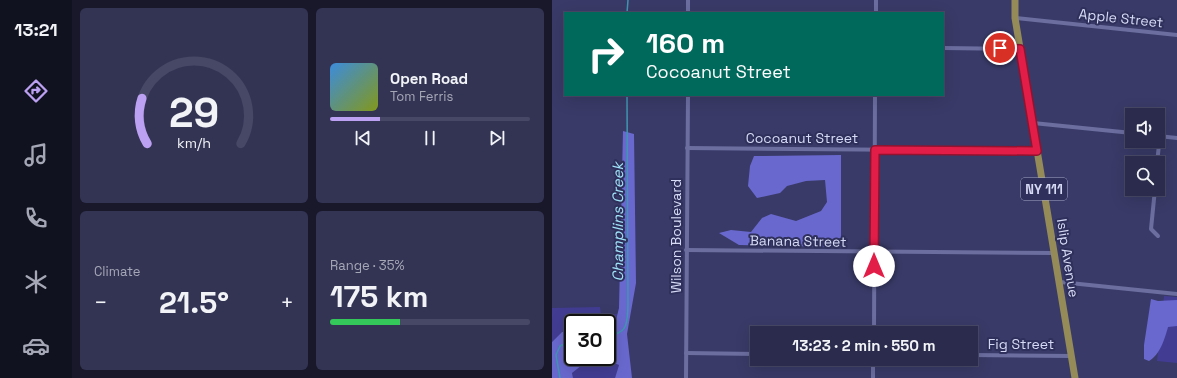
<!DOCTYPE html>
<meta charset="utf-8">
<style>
body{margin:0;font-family:"Space Grotesk",sans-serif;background:#333454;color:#f1f3f6;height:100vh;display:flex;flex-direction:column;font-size:15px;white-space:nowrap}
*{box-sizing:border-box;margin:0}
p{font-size:13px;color:#a6a7b6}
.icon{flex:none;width:22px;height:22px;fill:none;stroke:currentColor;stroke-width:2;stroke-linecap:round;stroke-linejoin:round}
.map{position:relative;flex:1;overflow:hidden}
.sheet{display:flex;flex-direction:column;gap:8px;padding:8px;background:#18182a;width:480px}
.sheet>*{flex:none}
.guide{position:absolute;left:12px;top:12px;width:380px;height:84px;border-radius:0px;box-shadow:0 4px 16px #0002,0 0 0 1px #474865;background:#00695c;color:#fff;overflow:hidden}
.fabs{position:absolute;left:573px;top:108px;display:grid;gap:8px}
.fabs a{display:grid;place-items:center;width:40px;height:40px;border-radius:0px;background:#2b2c4d;box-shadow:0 4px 16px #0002,0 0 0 1px #474865;font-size:20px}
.speed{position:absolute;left:12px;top:314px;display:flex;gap:8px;font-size:20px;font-weight:700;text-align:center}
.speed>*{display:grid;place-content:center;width:52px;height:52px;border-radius:50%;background:#2b2c4d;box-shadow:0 4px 16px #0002,0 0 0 1px #474865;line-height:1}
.speed .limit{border:2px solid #111;border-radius:6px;background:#fff;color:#111}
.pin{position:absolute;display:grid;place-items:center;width:34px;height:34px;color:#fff;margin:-17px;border:2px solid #fff;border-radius:50%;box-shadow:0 1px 4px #0007}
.me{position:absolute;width:44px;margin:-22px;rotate:0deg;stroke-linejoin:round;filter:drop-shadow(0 0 3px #0008)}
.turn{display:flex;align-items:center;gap:14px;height:84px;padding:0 16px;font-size:18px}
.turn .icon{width:52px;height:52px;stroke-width:2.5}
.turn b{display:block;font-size:28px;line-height:34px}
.big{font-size:30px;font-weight:800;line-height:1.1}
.sheet .tile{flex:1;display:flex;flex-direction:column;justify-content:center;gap:6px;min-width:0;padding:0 14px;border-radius:6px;background:#333454}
.sheet .dial{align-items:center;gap:0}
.dial svg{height:104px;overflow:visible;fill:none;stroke:#474865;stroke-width:7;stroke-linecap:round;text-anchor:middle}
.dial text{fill:#f1f3f6;stroke:none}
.song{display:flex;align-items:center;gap:12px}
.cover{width:48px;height:48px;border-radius:6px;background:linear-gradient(135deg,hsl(210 70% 55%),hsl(70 70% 35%))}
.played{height:4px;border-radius:2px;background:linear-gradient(90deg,#bca0f2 25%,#474865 25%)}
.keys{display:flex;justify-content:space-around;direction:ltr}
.heat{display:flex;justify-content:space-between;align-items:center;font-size:22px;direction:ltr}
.charge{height:6px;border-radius:3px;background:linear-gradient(90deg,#34c759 35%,#474865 0)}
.sheet .tiles{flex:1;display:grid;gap:8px;grid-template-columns:repeat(2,1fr)}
.trip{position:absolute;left:198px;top:326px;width:228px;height:40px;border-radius:0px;background:#2b2c4d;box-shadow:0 4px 16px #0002,0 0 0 1px #474865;font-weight:800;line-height:40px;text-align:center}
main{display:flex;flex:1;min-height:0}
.menu{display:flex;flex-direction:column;width:72px;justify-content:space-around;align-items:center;background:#11121f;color:#a6a7b6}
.menu .icon{width:28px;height:28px}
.menu .active{color:#bca0f2}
.menu b{font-size:18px;color:#f1f3f6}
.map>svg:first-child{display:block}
.green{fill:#423d93}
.forest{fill:#6968ce}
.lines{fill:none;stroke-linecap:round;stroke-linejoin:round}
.stream{stroke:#3f97b2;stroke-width:1.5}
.minor{stroke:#6b6e9f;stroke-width:4}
.primary{stroke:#948b58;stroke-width:7}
.route-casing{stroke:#92132f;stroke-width:10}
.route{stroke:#e11d48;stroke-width:7}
.labels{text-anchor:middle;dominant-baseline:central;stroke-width:4;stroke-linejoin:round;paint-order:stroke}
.shield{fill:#2f305b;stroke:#a5a7c7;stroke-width:1}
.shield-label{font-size:13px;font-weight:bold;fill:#d7daf5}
.street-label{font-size:14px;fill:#d7daf5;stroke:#2f305b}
.water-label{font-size:15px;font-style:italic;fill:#a0e2f9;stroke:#2f305b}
</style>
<main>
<nav class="menu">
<b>13:21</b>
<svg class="icon active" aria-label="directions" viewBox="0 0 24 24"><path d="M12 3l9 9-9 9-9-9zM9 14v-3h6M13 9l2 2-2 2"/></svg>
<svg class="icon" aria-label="music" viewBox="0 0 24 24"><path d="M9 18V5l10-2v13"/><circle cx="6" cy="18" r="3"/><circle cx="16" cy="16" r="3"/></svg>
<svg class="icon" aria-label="phone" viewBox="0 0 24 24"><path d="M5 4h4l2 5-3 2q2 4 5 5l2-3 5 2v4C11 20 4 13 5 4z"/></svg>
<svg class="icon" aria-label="climate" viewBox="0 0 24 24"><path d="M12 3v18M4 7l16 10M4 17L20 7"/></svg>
<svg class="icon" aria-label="car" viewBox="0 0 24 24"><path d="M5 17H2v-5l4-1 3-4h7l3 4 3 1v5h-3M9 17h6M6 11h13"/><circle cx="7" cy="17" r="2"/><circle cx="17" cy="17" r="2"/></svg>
</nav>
<section class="sheet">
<div class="tiles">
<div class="tile dial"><svg viewBox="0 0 100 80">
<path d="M14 69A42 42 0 1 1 86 69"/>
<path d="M14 69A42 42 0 0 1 10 34" stroke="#bca0f2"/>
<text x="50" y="56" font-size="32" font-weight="700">29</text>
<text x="50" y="72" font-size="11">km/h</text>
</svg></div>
<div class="tile">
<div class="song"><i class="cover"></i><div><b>Open Road</b><p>Tom Ferris</p></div></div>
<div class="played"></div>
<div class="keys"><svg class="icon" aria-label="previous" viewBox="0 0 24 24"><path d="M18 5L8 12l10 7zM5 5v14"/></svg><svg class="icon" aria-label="pause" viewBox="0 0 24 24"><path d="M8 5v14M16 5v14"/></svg><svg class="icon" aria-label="next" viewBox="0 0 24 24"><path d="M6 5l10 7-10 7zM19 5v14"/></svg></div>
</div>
<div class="tile"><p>Climate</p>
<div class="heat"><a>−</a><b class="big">21.5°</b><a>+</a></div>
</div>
<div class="tile"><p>Range · 35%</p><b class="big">175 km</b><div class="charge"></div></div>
</div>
</section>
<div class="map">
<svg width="625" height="378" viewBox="0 0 625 378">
<rect width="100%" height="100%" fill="#393a67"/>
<g class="green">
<polygon points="612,296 625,297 625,363 605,361"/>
<polygon points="48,307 49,315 65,314 63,325 55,327 55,323 21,323 21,331 10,332 0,342 0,308"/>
<polygon points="39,358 61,362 67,365 63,378 21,378 20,373"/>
</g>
<g class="forest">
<polygon points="71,131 82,134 84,283 75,334 80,378 63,378 67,365 60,362 39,358 20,373 21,378 0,378 0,342 10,332 21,331 21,357 55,357 55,327 63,324 67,308"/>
<polygon points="289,155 289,247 187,245 167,233 179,230 199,232 210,218 219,214 244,221 269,211 275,202 273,180 254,181 235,186 228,193 205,198 196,186 198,166 202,156"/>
<path d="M599 299 606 301 625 300V326L616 327C613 338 608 355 597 361L592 359V345Z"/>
</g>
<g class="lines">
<g class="stream">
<polyline points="75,13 76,0"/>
<path d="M55 336C77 333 75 323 76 305L75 95"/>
<polyline points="8,378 4,355 8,346 21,340"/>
</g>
<g class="minor">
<polyline points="136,13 136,0"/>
<polyline points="324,13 324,0"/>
<polyline points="463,18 625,35"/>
<polyline points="391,48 468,49"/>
<polyline points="481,123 580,133"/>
<polyline points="606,136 625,138"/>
<polyline points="135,148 485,151"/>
<polyline points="605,163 608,136"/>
<polyline points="603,189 599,229 606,236"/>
<polyline points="134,250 502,253"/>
<polyline points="508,282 625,294"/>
<polyline points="322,333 323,95"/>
<polyline points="134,353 205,354"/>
<polyline points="419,355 519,356"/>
<polyline points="134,378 136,95"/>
<polyline points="321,378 321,359"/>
</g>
<polyline class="primary" points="463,0 463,18 523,378"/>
</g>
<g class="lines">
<defs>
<polyline id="route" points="322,266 323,150 485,151 468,49 448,48"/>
</defs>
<use href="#route" class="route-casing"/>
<use href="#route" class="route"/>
</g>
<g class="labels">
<rect class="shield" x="469" y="178" width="46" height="22" rx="3"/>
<g class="shield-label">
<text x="492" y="189">NY 111</text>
</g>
<g class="street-label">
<text transform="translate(569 18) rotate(6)">Apple Street</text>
<text x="250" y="138">Cocoanut Street</text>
<text transform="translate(124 236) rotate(-90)">Wilson Boulevard</text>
<text transform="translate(246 241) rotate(1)">Banana Street</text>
<text transform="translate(516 258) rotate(81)">Islip Avenue</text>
<text x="469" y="344">Fig Street</text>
</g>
<g class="water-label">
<text transform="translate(65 222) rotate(-90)">Champlins Creek</text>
</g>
</g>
</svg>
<div class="fabs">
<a><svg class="icon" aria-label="sound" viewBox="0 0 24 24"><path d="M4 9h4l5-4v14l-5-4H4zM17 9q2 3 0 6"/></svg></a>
<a><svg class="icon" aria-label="search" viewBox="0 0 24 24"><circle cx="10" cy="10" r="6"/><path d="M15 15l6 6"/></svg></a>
</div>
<div class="speed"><div class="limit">30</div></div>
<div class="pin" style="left:448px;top:48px;background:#d93025"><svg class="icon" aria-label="arrive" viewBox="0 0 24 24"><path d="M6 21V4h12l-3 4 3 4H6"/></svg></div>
<svg class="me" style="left:322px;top:266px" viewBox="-20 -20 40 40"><circle r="19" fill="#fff"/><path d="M0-13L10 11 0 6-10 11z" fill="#e11d48"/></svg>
<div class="trip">13:23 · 2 min · 550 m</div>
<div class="guide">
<div class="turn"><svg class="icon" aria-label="right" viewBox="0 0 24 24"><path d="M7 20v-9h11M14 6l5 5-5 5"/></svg><div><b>160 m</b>Cocoanut Street</div></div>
</div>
</div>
</main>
